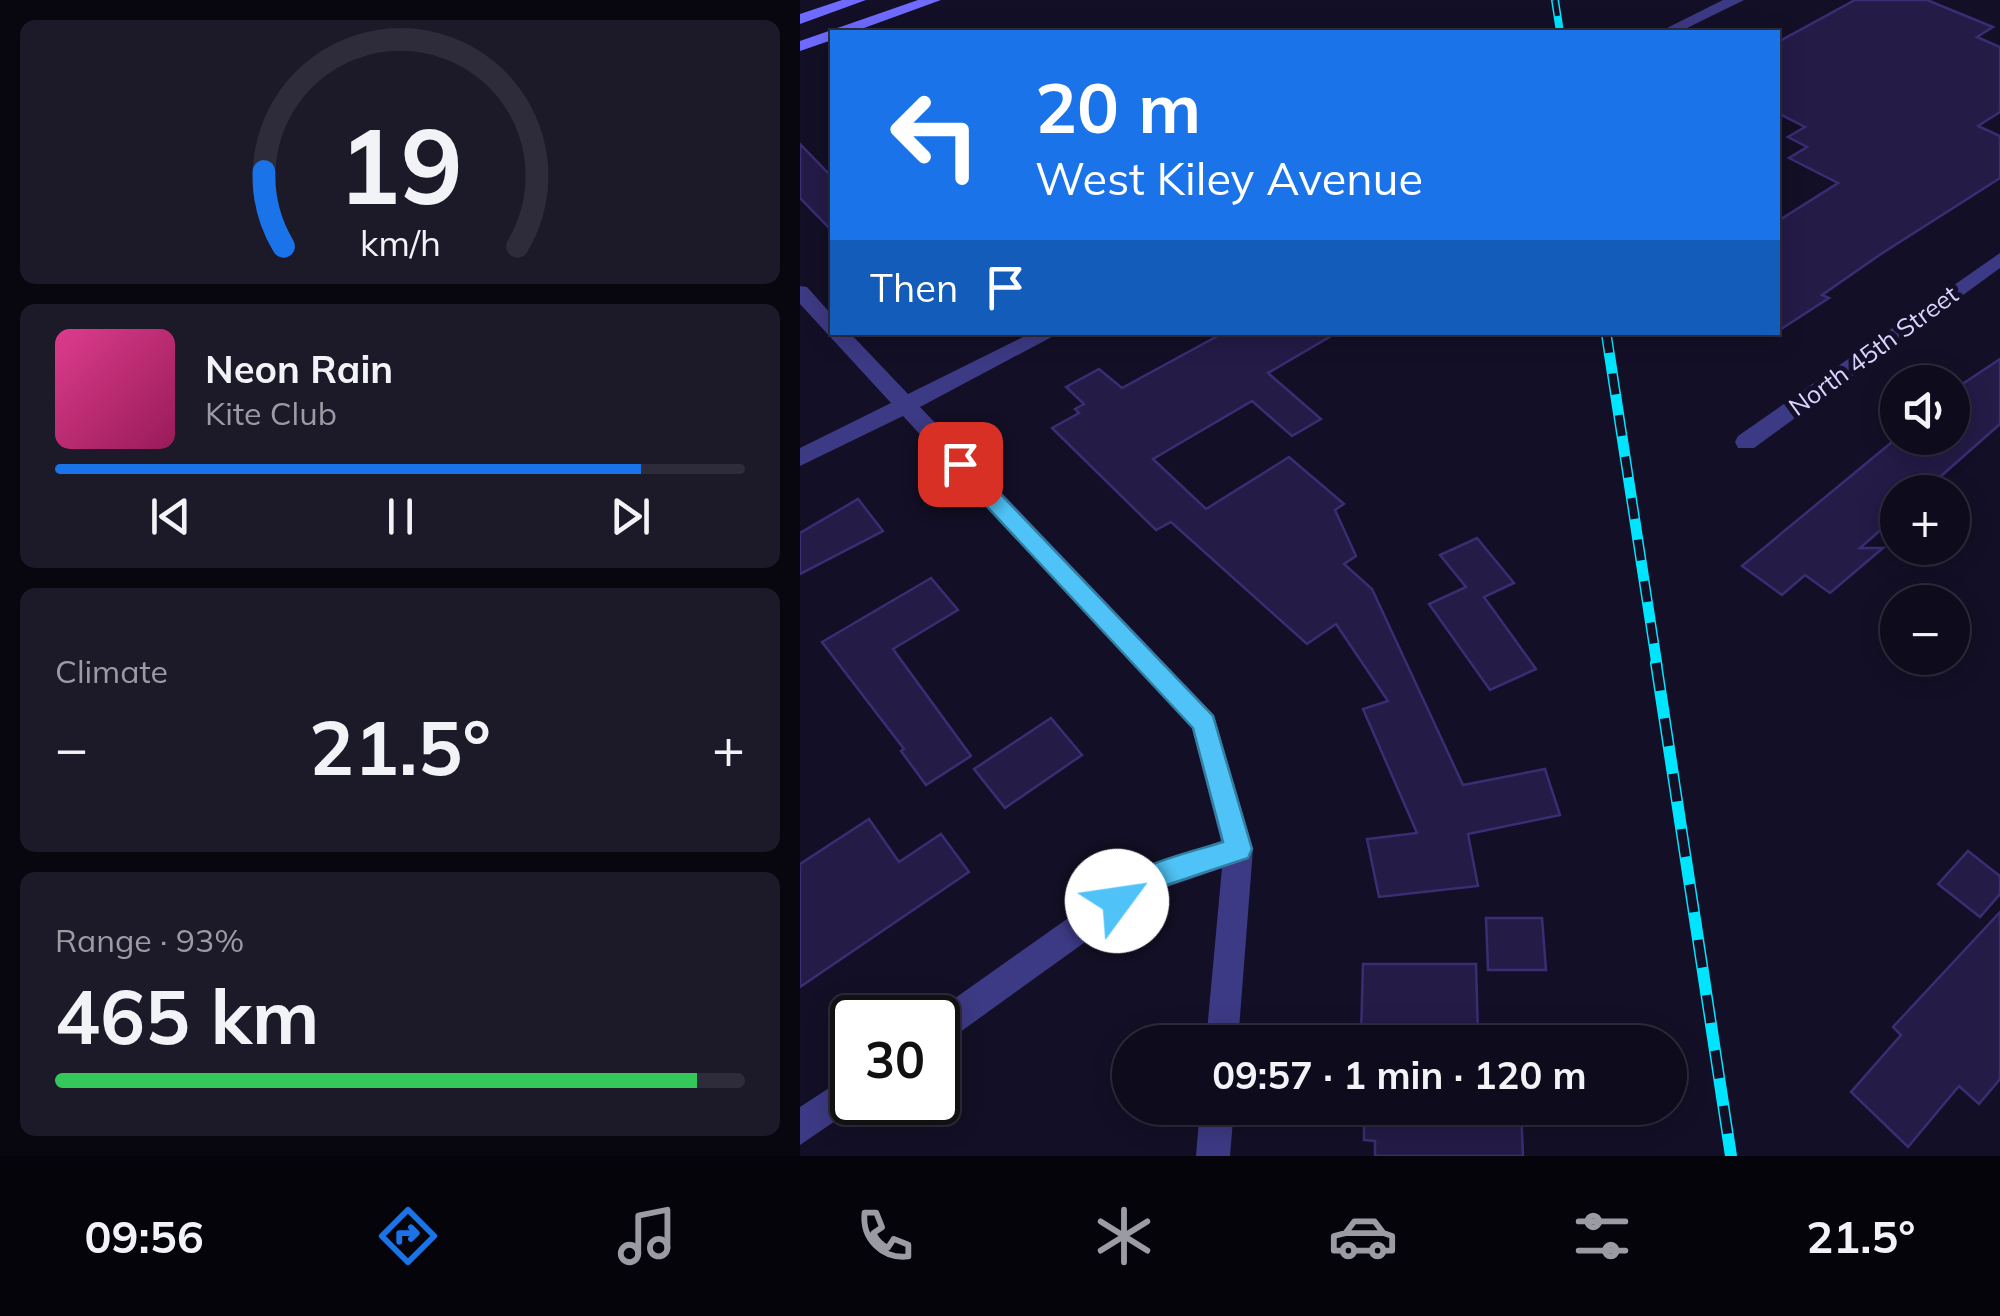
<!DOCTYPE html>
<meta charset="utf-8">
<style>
body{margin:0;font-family:Mulish,sans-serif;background:#1c1929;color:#f1f3f6;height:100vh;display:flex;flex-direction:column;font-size:38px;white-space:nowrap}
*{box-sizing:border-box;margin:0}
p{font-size:32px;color:#9b9ba3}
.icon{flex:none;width:55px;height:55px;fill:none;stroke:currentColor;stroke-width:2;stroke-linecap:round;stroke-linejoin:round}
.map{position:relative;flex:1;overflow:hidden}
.details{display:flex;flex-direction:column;gap:20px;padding:20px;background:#08060f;width:800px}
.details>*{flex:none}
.hud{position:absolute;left:30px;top:30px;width:950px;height:305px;border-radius:0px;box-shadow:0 5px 25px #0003,0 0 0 2px #2e2b3b;background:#1a73e8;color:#fff;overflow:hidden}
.fabs{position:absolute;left:1080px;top:365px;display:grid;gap:20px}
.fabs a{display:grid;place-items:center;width:90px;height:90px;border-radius:50%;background:#0e0b1c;box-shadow:0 5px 25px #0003,0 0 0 2px #2e2b3b;font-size:50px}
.speed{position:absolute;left:30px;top:995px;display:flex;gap:20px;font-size:50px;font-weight:700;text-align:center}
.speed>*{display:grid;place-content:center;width:130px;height:130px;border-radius:50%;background:#0e0b1c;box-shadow:0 5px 25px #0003,0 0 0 2px #2e2b3b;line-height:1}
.speed .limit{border:5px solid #111;border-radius:15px;background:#fff;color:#111}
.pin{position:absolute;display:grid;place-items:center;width:85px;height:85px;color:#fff;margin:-42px;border-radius:20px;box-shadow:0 5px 15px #0006}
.me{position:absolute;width:110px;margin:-55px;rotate:59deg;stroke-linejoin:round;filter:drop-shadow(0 0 8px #0008)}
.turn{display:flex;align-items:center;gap:35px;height:210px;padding:0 40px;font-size:45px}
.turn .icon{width:130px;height:130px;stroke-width:2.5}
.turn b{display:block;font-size:70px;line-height:85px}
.then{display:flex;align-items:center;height:95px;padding:0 40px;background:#0003;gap:20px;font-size:38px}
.big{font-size:75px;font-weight:700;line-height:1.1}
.details .widget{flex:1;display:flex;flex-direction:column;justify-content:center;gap:15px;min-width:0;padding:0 35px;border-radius:15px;background:#1c1929}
.details .dial{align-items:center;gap:0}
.dial svg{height:260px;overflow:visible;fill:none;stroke:#2e2b3b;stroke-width:7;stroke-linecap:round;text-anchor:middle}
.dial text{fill:#f1f3f6;stroke:none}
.song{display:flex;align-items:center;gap:30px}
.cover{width:120px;height:120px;border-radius:15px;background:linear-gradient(135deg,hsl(330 70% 55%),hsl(330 70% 35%))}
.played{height:10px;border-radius:5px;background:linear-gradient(90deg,#1a73e8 85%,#2e2b3b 85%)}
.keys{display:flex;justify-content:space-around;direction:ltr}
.heat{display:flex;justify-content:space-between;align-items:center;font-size:55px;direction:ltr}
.charge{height:15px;border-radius:8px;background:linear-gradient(90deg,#34c759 93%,#2e2b3b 0)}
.trip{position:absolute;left:312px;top:1025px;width:575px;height:100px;border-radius:50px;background:#0e0b1c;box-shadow:0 5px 25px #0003,0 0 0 2px #2e2b3b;font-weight:700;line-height:100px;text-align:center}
.dock{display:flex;height:160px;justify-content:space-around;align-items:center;background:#06040b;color:#9b9ba3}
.dock .icon{width:70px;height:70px}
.dock .current{color:#1a73e8}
.dock b{font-size:45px;color:#f1f3f6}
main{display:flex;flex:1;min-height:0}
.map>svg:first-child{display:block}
.building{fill:#241b47;stroke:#3b2d73;stroke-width:2.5}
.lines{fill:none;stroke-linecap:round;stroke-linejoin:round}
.minor{fill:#3d3a85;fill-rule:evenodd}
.secondary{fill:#6f6bff;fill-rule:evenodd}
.rail-far2-casing{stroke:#00e5ff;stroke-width:8}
.rail-far1-casing{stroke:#00e5ff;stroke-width:11}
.rail-casing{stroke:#00e5ff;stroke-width:12}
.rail-far2{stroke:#130f26;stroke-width:5;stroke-dasharray:16;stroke-linecap:butt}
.rail-far1{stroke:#130f26;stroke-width:8;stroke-dasharray:21;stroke-linecap:butt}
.rail{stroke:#130f26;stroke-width:9;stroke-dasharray:28;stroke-linecap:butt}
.route{fill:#4fc3f7;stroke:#337fa1;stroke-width:2.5}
.labels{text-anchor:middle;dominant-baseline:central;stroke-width:10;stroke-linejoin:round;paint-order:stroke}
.street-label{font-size:25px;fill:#d9d4ff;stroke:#130f26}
</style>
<main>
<section class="details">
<div class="widget dial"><svg viewBox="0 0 100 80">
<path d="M14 69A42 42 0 1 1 86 69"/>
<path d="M14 69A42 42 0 0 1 8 46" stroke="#1a73e8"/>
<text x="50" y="56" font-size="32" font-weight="700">19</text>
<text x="50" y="72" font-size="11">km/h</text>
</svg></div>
<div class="widget">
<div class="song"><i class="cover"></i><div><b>Neon Rain</b><p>Kite Club</p></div></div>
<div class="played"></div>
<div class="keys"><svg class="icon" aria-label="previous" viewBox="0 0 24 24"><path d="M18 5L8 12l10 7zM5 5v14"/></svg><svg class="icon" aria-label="pause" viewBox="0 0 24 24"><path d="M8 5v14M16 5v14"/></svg><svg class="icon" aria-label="next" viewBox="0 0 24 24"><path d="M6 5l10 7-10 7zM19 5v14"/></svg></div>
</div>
<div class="widget"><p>Climate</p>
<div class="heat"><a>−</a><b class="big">21.5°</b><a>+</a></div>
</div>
<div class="widget"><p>Range · 93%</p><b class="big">465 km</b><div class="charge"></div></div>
</section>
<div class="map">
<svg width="1200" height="1156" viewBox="0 0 1200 1156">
<rect width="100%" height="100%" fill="#130f26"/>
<g class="building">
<polygon points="1055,0 1127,0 1193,27 1177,37 1200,47 1200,112 1178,126 1200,136 1200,178 1081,254 1022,295 1029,298 978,331 978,221 1038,183 989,158 1007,147 988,137 1005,127 978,113 978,42"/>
<polygon points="0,144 32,177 32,231 0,198"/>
<polygon points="425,332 538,332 468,373 521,419 492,436 452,401 353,459 406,509 489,457 544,504 535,510 556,556 544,564 572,589 663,785 745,769 760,815 668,834 678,886 579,897 567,839 617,833 563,709 588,701 536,624 507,644 371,522 356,530 252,428 279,413 275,409 284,404 266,387 299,369 322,388"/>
<polygon points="1200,359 1200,424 1123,492 1098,492 1098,515 1060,548 1083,548 1030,593 1005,575 982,595 942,566 1098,437 1152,438 1152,391"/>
<polygon points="58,499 83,531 0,574 0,533"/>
<polygon points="677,538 714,583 684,597 736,669 690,690 629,604 666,587 640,555"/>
<polygon points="131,578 158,610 93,649 171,756 126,785 101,751 104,749 22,642"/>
<polygon points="251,718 282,755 205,808 174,769"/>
<polygon points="69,819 99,862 141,834 169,872 0,987 0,864"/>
<polygon points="1168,851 1200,876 1200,894 1180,917 1138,884"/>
<polygon points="1200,912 1200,1079 1179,1104 1159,1086 1108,1147 1051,1092 1101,1035 1093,1027"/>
<polygon points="686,918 742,918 746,970 688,970"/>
<polygon points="563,964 676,964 678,1037 561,1036"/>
<polygon points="564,1108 721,1108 723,1156 575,1156 575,1141 564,1140"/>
</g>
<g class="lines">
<g class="minor">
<polygon points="923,0 944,0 879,32 859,32"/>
<polygon points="1200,253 1200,268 954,448 938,448 935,442 938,436"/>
<polygon points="0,286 7,287 32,315 32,332 49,332 108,394 233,332 261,332 120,407 414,715 453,849 438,1042 406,1042 422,868 356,891 149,1040 138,1045 138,1018 127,1018 336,870 421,841 392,728 103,416 0,466 0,448 91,403 0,304"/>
<polygon points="52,1073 52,1102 63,1102 0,1145 0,1107"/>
<polygon points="400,1108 434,1108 430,1156 396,1156"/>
</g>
<g class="secondary">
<polygon points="42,0 66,0 0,24 0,14"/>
<polygon points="118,0 141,0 53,32 32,32 32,40 0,51 0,41"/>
</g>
<defs>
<polyline id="rail-far2" points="755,0 760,32"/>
<polyline id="rail-far1" points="806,332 857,665"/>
<polyline id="rail" points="856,663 931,1156"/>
</defs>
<use href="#rail-far2" class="rail-far2-casing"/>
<use href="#rail-far1" class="rail-far1-casing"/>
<use href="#rail" class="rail-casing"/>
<use href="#rail-far2" class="rail-far2"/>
<use href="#rail-far1" class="rail-far1"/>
<use href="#rail" class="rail"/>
</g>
<path class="route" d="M160 456 167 459 413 716 452 849 448 858 355 889 317 914 307 910 303 901C318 867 389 853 423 842L393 728 152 469 149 464Z"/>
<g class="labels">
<g class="street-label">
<text transform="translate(1073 350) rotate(-36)">North 45th Street</text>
</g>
</g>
</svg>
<div class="fabs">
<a><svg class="icon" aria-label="sound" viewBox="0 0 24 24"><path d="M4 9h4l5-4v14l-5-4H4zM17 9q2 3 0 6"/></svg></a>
<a>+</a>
<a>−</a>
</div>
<div class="speed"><div class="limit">30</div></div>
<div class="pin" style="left:160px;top:464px;background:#d93025"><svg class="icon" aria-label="arrive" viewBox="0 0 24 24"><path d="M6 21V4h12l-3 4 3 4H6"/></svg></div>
<svg class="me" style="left:317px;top:901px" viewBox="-20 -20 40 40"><circle r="19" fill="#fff"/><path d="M0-13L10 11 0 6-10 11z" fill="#4fc3f7"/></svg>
<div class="trip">09:57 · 1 min · 120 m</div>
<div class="hud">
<div class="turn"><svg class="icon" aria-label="left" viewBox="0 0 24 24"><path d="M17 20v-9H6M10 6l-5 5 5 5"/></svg><div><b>20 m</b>West Kiley Avenue</div></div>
<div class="then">Then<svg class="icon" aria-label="arrive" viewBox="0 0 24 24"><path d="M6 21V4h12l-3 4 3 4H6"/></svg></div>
</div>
</div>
</main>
<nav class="dock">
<b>09:56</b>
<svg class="icon current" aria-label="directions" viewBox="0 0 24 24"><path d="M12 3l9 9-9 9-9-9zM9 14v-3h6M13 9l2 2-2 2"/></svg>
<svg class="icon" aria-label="music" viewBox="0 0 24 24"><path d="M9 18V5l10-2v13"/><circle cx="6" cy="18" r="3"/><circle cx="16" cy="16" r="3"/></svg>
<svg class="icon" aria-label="phone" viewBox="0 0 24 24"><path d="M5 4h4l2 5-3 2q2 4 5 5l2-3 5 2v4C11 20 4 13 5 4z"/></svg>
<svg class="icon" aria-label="climate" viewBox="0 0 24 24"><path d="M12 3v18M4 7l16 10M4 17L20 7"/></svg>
<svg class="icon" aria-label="car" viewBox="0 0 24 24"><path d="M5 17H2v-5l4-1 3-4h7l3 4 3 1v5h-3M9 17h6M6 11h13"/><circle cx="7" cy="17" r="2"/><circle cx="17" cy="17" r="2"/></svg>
<svg class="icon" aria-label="filters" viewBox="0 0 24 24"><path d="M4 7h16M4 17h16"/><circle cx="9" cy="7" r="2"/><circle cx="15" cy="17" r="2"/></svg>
<b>21.5°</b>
</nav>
